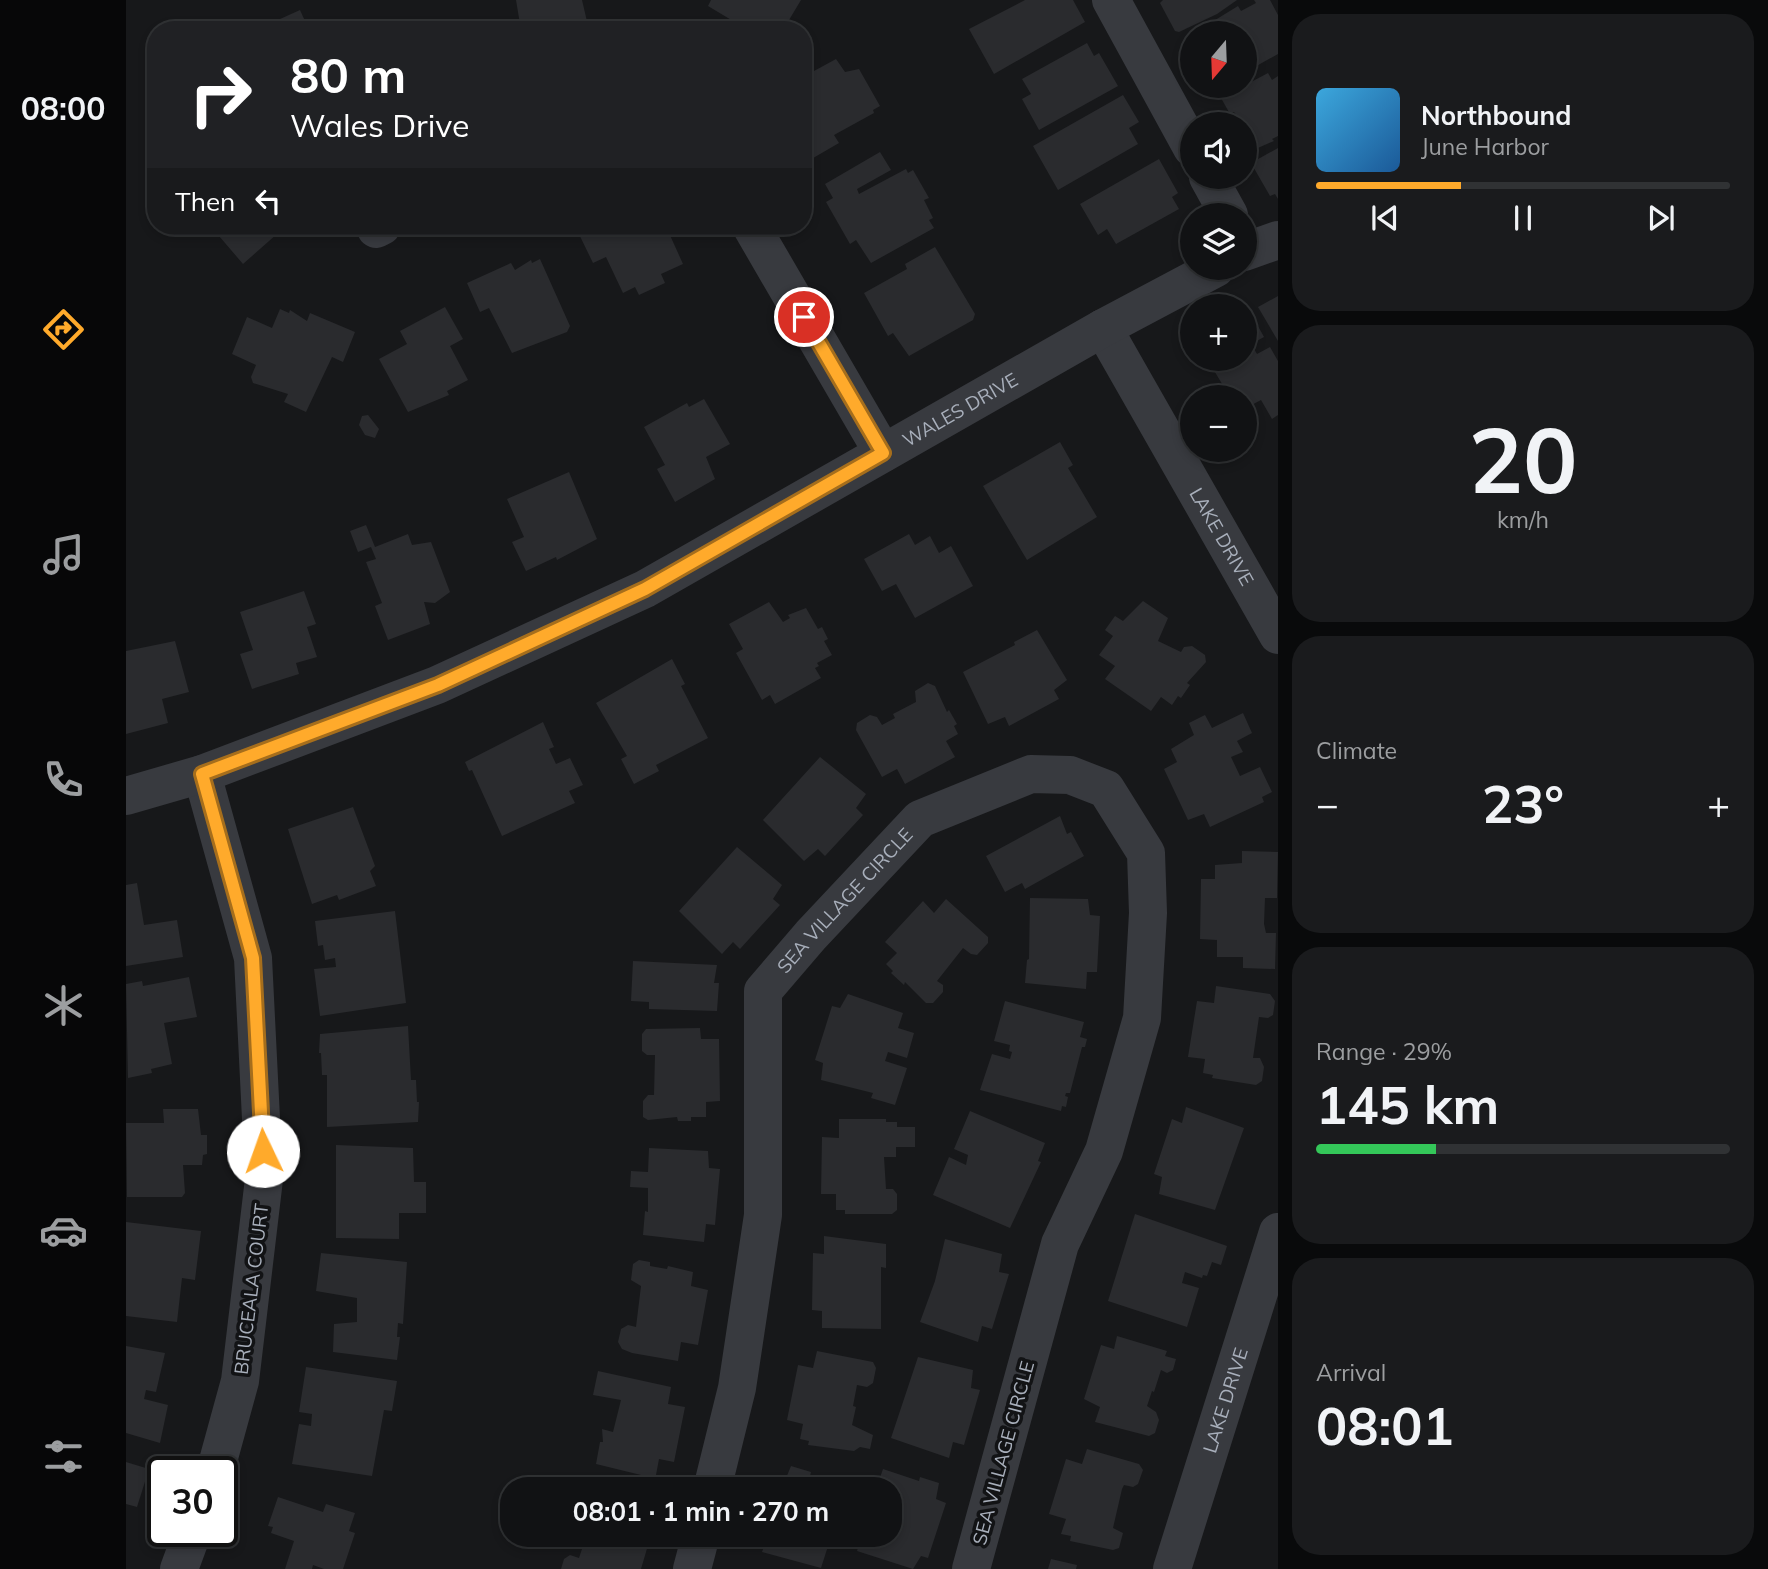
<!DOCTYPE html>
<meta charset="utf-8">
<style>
body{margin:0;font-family:Mulish,sans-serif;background:#1a1b1d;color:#f1f3f6;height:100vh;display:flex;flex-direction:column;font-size:26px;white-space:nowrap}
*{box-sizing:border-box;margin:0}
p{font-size:23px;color:#9c9ea0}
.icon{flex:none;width:38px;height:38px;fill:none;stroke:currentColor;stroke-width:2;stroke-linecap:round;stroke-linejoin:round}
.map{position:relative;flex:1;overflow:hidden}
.drawer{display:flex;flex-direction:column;gap:14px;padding:14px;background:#090a0b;width:490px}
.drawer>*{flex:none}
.top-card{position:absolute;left:21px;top:21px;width:665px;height:214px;border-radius:28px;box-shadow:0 4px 10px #0003,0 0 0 2px #303234;background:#202124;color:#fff;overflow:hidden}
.needle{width:46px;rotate:199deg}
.fabs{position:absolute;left:1054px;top:21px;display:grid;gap:14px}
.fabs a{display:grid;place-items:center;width:77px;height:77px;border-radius:50%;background:#111214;box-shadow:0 4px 10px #0003,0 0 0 2px #303234;font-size:35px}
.speed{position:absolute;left:21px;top:1456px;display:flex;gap:14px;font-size:35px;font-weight:700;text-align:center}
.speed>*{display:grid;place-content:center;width:91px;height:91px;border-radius:50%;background:#111214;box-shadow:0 4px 10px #0003,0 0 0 2px #303234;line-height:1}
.speed .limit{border:4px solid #111;border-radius:10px;background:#fff;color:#111}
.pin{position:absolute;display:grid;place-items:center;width:60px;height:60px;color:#fff;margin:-30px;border:4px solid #fff;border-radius:50%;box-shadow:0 2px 7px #0007}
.me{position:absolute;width:77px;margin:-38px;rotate:357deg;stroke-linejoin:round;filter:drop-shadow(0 0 5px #0008)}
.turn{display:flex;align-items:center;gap:24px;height:147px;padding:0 28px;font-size:32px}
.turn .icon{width:91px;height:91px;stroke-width:2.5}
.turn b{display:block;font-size:49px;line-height:60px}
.then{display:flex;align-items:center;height:66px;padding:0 28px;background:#0003;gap:14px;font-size:26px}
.big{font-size:52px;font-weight:700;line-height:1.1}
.drawer .card{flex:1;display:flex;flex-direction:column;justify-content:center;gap:10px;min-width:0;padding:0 24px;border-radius:28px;background:#1a1b1d}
.drawer .dial{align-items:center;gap:0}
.dial b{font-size:91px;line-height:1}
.song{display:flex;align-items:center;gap:21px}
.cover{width:84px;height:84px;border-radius:10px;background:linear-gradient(135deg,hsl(200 70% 55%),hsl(210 70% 35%))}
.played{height:7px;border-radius:4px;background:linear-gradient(90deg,#ffaa2b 35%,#303234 35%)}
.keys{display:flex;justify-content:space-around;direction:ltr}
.heat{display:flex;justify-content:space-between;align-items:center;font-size:38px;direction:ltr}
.charge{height:10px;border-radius:5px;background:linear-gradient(90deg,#34c759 29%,#303234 0)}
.trip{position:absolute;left:374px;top:1477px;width:402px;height:70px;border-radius:28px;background:#111214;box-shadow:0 4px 10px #0003,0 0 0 2px #303234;font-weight:700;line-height:70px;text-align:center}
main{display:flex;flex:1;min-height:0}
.dock{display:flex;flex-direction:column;width:126px;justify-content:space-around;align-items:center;background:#070708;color:#9c9ea0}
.dock .icon{width:49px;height:49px}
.dock .selected{color:#ffaa2b}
.dock b{font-size:32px;color:#f1f3f6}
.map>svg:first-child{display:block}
.building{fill:#2a2b2e}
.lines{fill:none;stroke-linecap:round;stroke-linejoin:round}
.minor{stroke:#383a3f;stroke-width:38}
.route-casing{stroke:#a66e1c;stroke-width:18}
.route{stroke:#ffaa2b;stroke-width:12}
.labels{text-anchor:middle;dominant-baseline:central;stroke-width:7;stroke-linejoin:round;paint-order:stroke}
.street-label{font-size:19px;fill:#a8afbb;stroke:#121315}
</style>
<main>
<nav class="dock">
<b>08:00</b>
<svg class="icon selected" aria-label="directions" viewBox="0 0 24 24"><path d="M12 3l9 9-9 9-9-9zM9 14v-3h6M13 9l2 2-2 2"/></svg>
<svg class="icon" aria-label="music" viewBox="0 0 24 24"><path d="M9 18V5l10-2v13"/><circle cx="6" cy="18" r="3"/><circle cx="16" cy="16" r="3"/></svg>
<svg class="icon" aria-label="phone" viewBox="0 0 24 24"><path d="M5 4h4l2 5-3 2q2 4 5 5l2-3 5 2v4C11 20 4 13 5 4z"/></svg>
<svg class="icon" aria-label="climate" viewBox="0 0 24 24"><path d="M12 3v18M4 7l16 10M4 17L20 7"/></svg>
<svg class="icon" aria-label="car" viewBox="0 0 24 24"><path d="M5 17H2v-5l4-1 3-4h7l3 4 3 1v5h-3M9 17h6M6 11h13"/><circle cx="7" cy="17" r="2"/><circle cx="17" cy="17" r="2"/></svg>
<svg class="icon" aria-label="filters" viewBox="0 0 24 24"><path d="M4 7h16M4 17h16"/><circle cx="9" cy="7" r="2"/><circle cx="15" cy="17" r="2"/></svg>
</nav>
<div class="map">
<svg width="1152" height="1569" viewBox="0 0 1152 1569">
<rect width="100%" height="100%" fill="#17181a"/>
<g class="building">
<polygon points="390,0 456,0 463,30 395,30"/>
<polygon points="585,0 675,0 657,30 633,30 635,26 629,23 622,30 582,6"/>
<polygon points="899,0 947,0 959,22 868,74 843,29"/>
<polygon points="1037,0 1111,0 1091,14 1053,32 1049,31 1034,3"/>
<polygon points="1128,0 1144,0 1152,15 1152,54 1118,73 1118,33 1068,33 1112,6 1115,11 1130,3"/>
<polygon points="174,10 183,30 146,30 143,24"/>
<polygon points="1066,35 1066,53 1059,38"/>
<polygon points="961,43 968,56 973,53 992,86 913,130 896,99 905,94 896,79"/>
<polygon points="710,59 719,72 733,69 754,106 747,110 748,113 708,135 713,143 682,161 677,154 677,77"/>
<polygon points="1142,73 1146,80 1152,76 1152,136 1146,139 1148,141 1125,151 1118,139 1118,124 1109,124 1114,121 1108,112 1104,114 1095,98"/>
<polygon points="997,95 1013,122 1003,128 1012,144 932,190 907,146"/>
<polygon points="1152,148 1152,199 1149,194 1144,196 1125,163"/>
<polygon points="754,152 765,170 731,189 733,194 780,169 782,173 787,170 803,198 798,200 807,218 803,220 808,228 745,263 730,240 724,244 700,202 707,198 699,184"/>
<polygon points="1033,159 1052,193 1046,197 1053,209 990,244 981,229 972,235 954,204"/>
<polygon points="96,226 144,226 151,234 117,264 93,236 100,230"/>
<polygon points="461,226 530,227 535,237 543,233 557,264 535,274 539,283 513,295 509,287 497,293 480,257 467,263 451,230"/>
<polygon points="809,247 849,314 847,320 783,356 767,333 762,336 738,293 781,269 779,264"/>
<polygon points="414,259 444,326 441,332 386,353 363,308 354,312 341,283 385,263 389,270 405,260 406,263"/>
<polygon points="1152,296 1152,341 1132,307"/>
<polygon points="1121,306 1138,337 1125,344 1131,354 1144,347 1152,361 1152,415 1146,419 1135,400 1118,409 1118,397 1104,397 1081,359 1118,359 1118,307"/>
<polygon points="319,307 337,339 324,346 342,380 321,391 323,395 282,412 253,359 281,344 274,331"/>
<polygon points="154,309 163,313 164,310 181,321 184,313 229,332 217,362 206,357 180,412 158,402 162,394 127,383 125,377 130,365 106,354 121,317 146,328"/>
<polygon points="578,399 604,444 580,457 589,479 549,502 531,469 539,465 518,427 561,403 563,407"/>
<polygon points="242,415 253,429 249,438 239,435 233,425 236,416"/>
<polygon points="934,442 947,465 942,468 971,517 901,560 857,486"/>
<polygon points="443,472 471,539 431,560 430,557 400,571 386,542 398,537 381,499"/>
<polygon points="240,525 249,547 282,534 286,545 305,542 324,592 309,603 298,602 304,624 262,640 249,606 256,603 240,562 250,559 245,547 232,552 224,531"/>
<polygon points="783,534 789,545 804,536 813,553 825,546 847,586 789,618 770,584 756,591 738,559"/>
<polygon points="178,591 190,624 181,627 191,657 170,663 173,674 126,689 114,654 127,650 114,612"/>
<polygon points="1017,601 1042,618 1032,641 1055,652 1058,647 1066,646 1079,655 1080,662 1061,683 1064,685 1055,698 1052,696 1046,705 1035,697 1025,711 979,679 989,666 973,655 987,636 979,630 989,616 997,621"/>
<polygon points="643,602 657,622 664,618 662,615 680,608 692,629 696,627 702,639 698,641 706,655 691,663 693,666 689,668 695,678 649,704 644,695 636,700 610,653 617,649 603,624"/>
<polygon points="911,630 941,680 928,690 933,699 883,726 879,717 862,724 837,672 889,645 888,642"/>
<polygon points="49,641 63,692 36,699 42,723 0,734 0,651"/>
<polygon points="546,659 559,684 555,686 582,738 530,765 533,771 508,784 495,759 501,756 470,703"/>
<polygon points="802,683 809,686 821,712 823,710 831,724 828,726 832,734 820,741 829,757 779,784 771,769 756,777 730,730 731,723 744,715 751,717 756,725 769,718 767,714 790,702 789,691"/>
<polygon points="1117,713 1126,733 1111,741 1117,752 1105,757 1114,776 1134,767 1146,792 1136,797 1138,802 1084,827 1078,814 1062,820 1038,769 1051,762 1045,749 1068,735 1063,723 1079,715 1086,728"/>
<polygon points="417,722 428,747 423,749 430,764 444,758 457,785 443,791 449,803 376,836 346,770 343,771 339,762"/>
<polygon points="694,757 740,794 730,808 737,815 699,856 692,849 678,861 637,820"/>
<polygon points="227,807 249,866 244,871 250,886 213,900 211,895 186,904 162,829"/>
<polygon points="934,816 941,834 945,832 958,856 899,889 896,883 879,892 860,856"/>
<polygon points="611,847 656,885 647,899 654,905 614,949 607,942 596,954 553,911"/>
<polygon points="1116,851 1152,852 1151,898 1139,898 1138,924 1140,933 1150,933 1149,969 1117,968 1117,957 1091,957 1091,940 1074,939 1075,879 1089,879 1089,865 1116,863"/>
<polygon points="11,883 18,925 51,920 57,957 0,966 0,885"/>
<polygon points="904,898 962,899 964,915 974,916 971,972 961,972 960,989 899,983 901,960 903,959"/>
<polygon points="820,899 862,937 862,943 851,955 845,954 837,948 811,981 817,985 817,992 807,1003 800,1003 779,982 778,985 765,973 767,971 760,964 771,953 759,942 797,901 808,913"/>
<polygon points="269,911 280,1003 194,1016 188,969 210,967 209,958 199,960 197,945 192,946 189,921"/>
<polygon points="507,961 591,965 588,983 593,983 591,1011 523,1009 523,1002 505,1001"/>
<polygon points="63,977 71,1017 38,1023 46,1064 25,1069 26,1073 2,1078 0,984 16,981 17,986"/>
<polygon points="1090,986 1144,994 1149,1001 1147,1015 1142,1018 1133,1017 1127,1058 1134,1058 1138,1067 1136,1081 1130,1085 1086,1078 1087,1075 1077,1073 1079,1059 1062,1057 1071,1001 1088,1003"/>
<polygon points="722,994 777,1013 772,1028 788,1033 781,1058 762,1052 759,1061 781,1068 769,1105 745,1098 747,1093 695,1080 697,1063 689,1060 695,1041 706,1006 714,1008"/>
<polygon points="879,1001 958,1022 954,1037 961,1039 959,1047 956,1047 944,1093 940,1093 939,1096 942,1097 940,1107 936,1106 935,1111 854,1090 866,1054 884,1059 886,1052 883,1051 884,1045 868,1041"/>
<polygon points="282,1026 285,1080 290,1080 291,1102 293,1102 292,1122 201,1127 201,1075 196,1075 195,1053 193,1053 194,1034"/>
<polygon points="574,1028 575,1039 593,1039 594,1101 580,1102 580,1117 565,1117 565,1121 552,1121 551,1117 522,1120 517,1117 517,1101 522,1095 528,1095 529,1055 521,1055 516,1051 516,1034 520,1029"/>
<polygon points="1060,1107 1118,1128 1089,1210 1033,1194 1036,1177 1028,1174 1046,1119 1056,1123"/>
<polygon points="37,1109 72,1109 75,1135 81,1135 81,1154 77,1155 76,1165 57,1165 59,1193 56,1197 1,1197 0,1123 38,1123"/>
<polygon points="844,1111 919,1143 912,1161 915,1162 884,1228 807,1195 823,1157 840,1165 842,1155 828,1149"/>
<polygon points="713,1119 760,1119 760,1122 771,1122 771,1127 789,1127 789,1147 770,1147 770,1157 758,1157 760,1189 767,1189 771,1194 771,1210 766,1214 719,1214 719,1210 710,1210 710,1194 695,1194 696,1137 713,1138"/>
<polygon points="210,1145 287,1148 288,1182 300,1182 300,1213 273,1213 273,1239 210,1238"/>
<polygon points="523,1148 582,1151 583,1168 594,1169 589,1225 580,1224 578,1242 517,1235 519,1211 522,1212 522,1188 504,1187 505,1171 522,1172"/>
<polygon points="1009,1214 1101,1246 1095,1265 1086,1262 1081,1276 1077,1275 1076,1278 1059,1272 1056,1283 1073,1288 1061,1327 982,1301"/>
<polygon points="0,1222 75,1231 69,1280 56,1278 51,1322 0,1316"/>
<polygon points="698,1236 760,1244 760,1268 755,1267 755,1329 696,1328 696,1311 686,1310 687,1253 698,1254"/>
<polygon points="819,1239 876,1254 873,1272 883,1274 866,1329 856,1326 852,1342 794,1322 809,1281"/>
<polygon points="195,1253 281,1262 277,1324 272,1323 271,1337 274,1337 271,1360 207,1352 208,1324 231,1322 231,1298 190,1291"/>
<polygon points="513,1260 524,1262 524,1266 541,1269 542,1266 567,1272 565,1286 582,1290 572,1345 555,1342 552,1361 506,1353 496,1349 492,1342 495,1329 502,1325 510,1327 515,1286 505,1280 507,1264"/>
<polygon points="991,1336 1041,1351 1039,1356 1050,1359 1047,1370 1041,1373 1035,1370 1028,1392 1026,1391 1021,1406 1030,1412 1033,1420 1029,1433 1023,1436 969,1422 974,1407 958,1399 975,1345 988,1349"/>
<polygon points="0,1346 39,1353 30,1392 20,1390 18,1399 42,1405 34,1443 0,1433"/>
<polygon points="691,1351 747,1362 750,1368 747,1383 741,1387 731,1385 727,1406 730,1407 726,1425 747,1435 744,1449 734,1447 728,1451 682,1445 683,1441 674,1439 677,1424 661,1420 672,1365 687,1368"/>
<polygon points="792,1357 847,1370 845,1388 854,1390 838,1445 827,1442 823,1458 765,1438"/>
<polygon points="180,1367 271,1381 266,1411 258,1410 246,1476 166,1464 173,1424 185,1426 186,1414 173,1412"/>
<polygon points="472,1371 545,1387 542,1404 559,1407 548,1462 533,1459 530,1475 515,1475 470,1464 474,1442 477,1442 476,1429 487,1432 495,1400 467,1395"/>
<polygon points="961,1449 1013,1464 1017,1470 1012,1484 1007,1487 998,1485 996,1489 987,1528 997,1533 993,1548 987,1550 944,1541 945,1536 935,1534 940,1519 923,1514 940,1459 956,1464"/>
<polygon points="0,1462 23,1469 11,1507 0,1504"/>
<polygon points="665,1466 685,1472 684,1476 720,1487 719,1489 646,1489 649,1480 658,1483"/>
<polygon points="757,1469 793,1481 794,1477 813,1483 810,1499 820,1503 802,1558 795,1556 787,1569 731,1551 736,1535 765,1535 765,1489 750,1489"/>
<polygon points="152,1497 197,1512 200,1504 229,1513 223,1531 229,1533 217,1569 198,1569 187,1565 186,1569 159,1569 168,1541 145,1533 147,1527 142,1526"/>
<polygon points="456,1535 525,1535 515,1569 435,1569 438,1559 444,1555 453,1558 459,1540 455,1539"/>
<polygon points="642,1535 702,1535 700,1542 703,1543 695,1568 636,1552"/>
<polygon points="925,1559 951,1565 950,1569 922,1569"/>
</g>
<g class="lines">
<g class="minor">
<polyline points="985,0 1066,148"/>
<polyline points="1082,177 1103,215"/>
<polyline points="625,226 757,453"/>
<polyline points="250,229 256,226"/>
<polyline points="1118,252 1152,240"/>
<path id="s1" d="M977 328 1152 635"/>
<polyline points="76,774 127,958 138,1179 114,1381 89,1472"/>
<path id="s2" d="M0 796 76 774 311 685 519 589 977 328 1090 268"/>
<path id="s3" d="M586 1489 611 1388 637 1215V991L685 935 794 819 905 774 944 775 980 789 1020 853 1022 913 1016 1018 978 1151 934 1244 845 1569"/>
<polyline points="53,1569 67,1531"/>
<polyline points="566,1569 575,1535"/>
<path id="s4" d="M1046 1569 1152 1232"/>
</g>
</g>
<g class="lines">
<defs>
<polyline id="route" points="137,1151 127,958 76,774 312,685 519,589 757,453 678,317"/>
</defs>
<use href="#route" class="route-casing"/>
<use href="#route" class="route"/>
</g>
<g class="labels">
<g class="street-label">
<text stroke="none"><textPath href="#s2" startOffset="922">WALES DRIVE</textPath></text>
<text stroke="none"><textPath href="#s1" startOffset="240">LAKE DRIVE</textPath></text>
<text stroke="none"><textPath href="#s3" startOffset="625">SEA VILLAGE CIRCLE</textPath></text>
<text transform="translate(125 1289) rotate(-83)">BRUCEALA COURT</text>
<text stroke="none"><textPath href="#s4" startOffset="177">LAKE DRIVE</textPath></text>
<text transform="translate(877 1453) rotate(-75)">SEA VILLAGE CIRCLE</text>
</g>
</g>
</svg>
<div class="fabs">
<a><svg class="needle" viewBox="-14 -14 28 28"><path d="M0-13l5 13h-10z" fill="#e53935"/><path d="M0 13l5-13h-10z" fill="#9c9ea0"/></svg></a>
<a><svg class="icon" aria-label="sound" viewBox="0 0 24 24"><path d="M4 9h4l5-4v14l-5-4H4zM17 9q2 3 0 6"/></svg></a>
<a><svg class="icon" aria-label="layers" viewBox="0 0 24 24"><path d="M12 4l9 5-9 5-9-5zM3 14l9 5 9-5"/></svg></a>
<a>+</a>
<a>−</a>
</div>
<div class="speed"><div class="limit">30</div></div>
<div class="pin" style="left:678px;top:317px;background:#d93025"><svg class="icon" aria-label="arrive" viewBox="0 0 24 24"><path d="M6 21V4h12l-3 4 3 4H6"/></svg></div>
<svg class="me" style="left:137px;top:1151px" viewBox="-20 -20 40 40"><circle r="19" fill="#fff"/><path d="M0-13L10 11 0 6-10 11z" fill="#ffaa2b"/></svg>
<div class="trip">08:01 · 1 min · 270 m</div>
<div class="top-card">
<div class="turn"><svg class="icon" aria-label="right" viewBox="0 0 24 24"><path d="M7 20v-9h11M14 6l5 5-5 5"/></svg><div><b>80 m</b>Wales Drive</div></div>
<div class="then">Then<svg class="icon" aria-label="left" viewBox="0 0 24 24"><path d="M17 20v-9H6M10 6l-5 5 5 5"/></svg></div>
</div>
</div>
<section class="drawer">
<div class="card">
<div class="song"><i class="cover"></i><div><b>Northbound</b><p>June Harbor</p></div></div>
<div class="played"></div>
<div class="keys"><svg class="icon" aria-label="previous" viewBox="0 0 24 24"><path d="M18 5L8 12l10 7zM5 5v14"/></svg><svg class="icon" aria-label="pause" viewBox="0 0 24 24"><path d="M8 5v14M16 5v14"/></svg><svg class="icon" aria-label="next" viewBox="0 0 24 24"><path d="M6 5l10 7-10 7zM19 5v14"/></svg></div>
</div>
<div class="card dial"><b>20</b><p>km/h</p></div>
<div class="card"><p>Climate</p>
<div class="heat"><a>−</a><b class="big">23°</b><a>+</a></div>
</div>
<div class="card"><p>Range · 29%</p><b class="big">145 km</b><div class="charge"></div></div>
<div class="card"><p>Arrival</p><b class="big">08:01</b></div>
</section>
</main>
